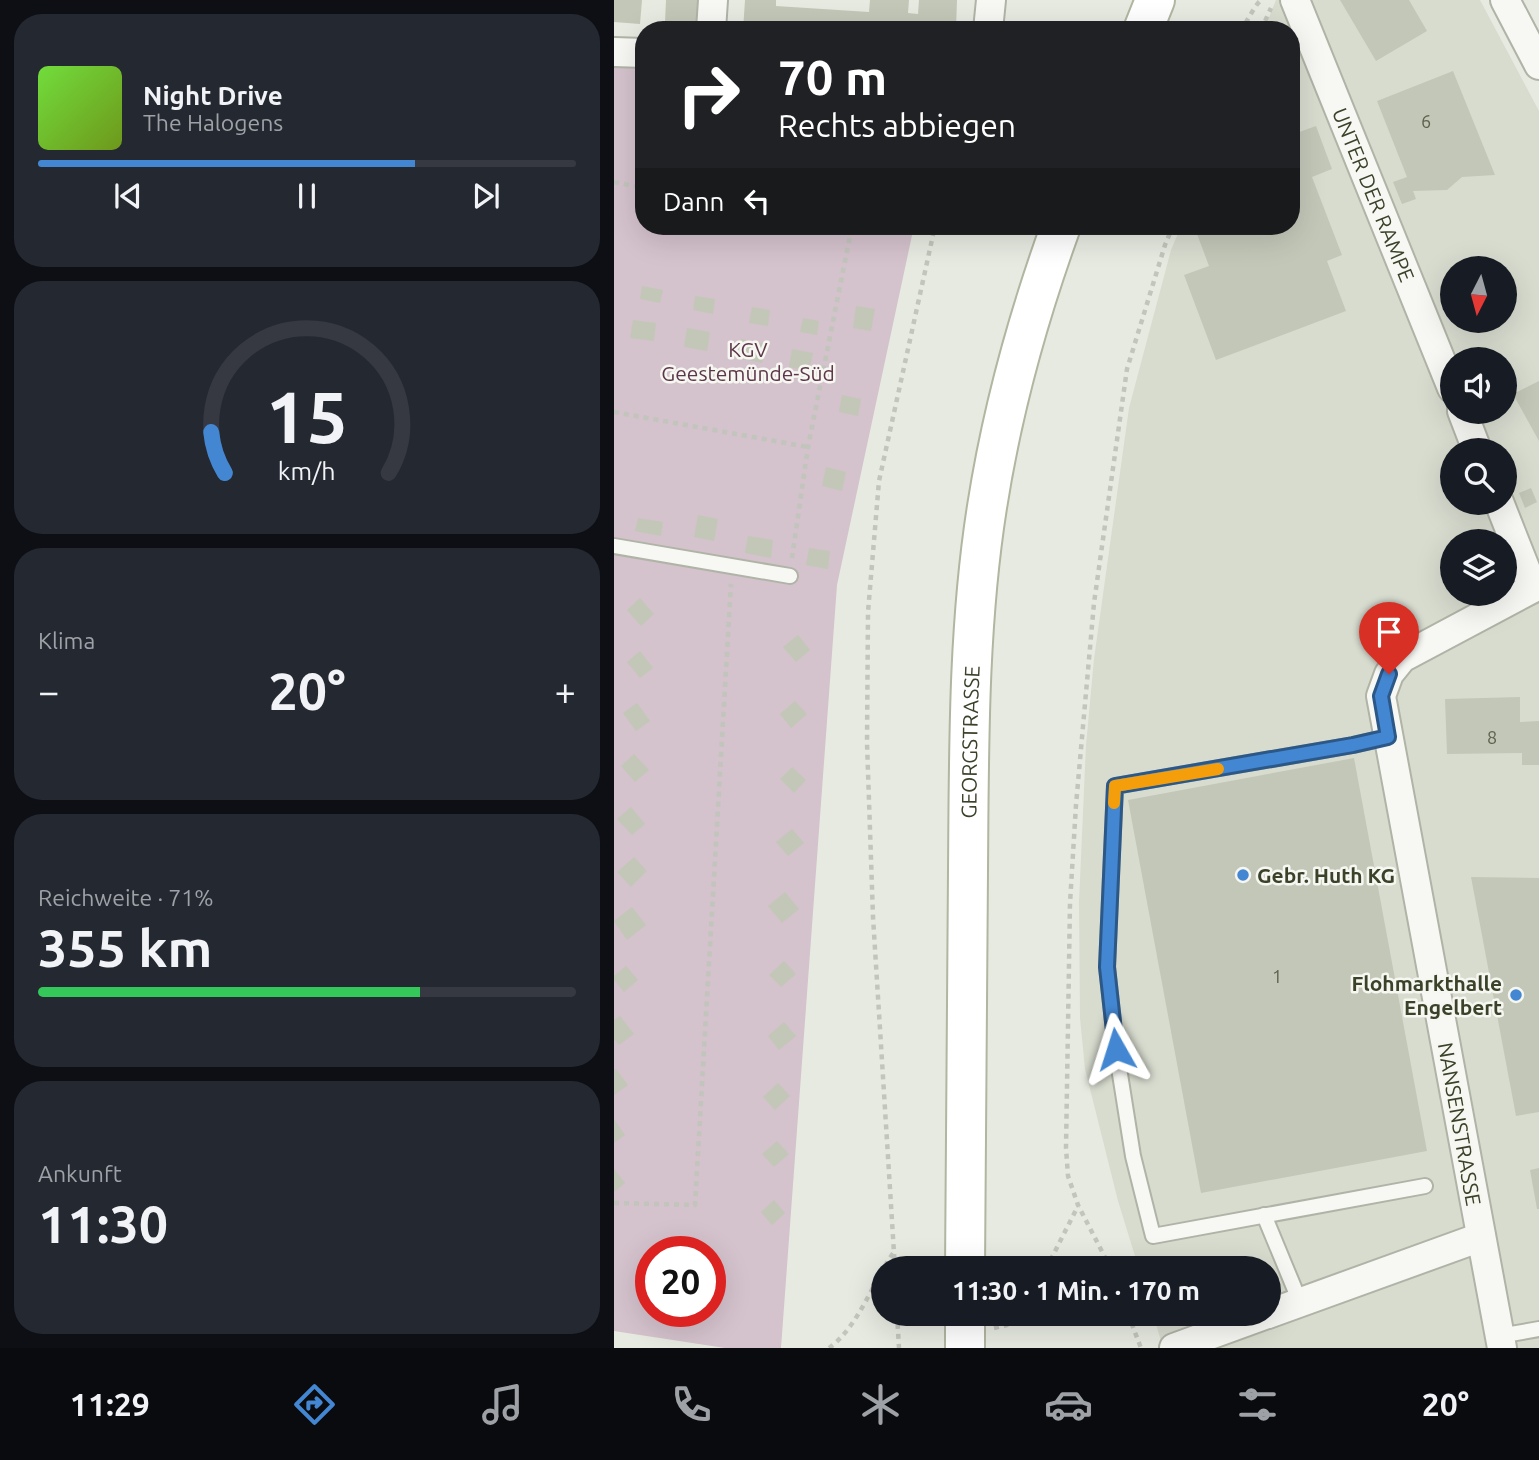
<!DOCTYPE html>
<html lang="de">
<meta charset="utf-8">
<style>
body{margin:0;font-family:Ubuntu,sans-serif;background:#242831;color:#f1f3f6;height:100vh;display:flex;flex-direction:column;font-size:26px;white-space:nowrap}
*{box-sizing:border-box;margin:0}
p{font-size:23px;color:#9ea1a6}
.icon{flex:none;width:38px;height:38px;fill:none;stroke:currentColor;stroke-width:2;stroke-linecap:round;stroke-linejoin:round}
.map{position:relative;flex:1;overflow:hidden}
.side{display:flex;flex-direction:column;gap:14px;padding:14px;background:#0d0f14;width:614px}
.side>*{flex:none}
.guide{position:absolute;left:21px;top:21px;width:665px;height:214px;border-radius:28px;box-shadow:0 7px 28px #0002;background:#202124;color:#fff;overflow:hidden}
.needle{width:46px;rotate:186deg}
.buttons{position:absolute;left:826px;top:256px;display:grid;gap:14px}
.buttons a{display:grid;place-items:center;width:77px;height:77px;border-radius:50%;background:#171b24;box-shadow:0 7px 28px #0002;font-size:35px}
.speed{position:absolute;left:21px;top:1236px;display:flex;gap:14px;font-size:35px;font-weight:700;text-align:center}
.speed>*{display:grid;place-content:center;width:91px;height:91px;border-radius:50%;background:#171b24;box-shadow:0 7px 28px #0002;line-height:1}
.speed .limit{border:10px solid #d22;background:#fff;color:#111}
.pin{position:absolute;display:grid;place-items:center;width:60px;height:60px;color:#fff;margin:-72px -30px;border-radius:50% 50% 50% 0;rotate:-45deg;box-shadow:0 0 7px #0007}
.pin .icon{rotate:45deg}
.me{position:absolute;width:77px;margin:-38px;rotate:354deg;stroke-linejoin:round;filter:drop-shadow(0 0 5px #0008)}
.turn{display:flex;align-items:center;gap:24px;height:147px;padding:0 28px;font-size:32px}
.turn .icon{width:91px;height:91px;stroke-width:2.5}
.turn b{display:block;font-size:49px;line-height:60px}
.then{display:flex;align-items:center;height:66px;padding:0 28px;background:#0003;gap:14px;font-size:26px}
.big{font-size:52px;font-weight:600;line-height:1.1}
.side .widget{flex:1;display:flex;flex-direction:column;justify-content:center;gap:10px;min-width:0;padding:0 24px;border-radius:28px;background:#242831}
.side .dial{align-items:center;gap:0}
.dial svg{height:182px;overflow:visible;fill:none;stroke:#363941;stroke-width:7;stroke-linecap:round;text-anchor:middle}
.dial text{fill:#f1f3f6;stroke:none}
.song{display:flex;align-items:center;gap:21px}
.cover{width:84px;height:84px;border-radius:10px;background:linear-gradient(135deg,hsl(100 70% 55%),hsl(80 70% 35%))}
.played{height:7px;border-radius:4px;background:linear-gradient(90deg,#4387d2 70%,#363941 70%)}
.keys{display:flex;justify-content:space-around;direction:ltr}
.heat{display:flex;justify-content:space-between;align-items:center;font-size:38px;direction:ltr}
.charge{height:10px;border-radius:5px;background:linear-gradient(90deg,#34c759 71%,#363941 0)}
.trip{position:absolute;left:257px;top:1256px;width:410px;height:70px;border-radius:35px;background:#171b24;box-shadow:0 7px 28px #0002;font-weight:600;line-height:70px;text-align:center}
.tab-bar{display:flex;height:112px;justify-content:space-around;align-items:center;background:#090b0e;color:#9ea1a6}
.tab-bar .icon{width:49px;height:49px}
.tab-bar .current{color:#4387d2}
.tab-bar b{font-size:32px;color:#f1f3f6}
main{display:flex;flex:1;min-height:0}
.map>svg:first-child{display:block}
.built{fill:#d8dccf;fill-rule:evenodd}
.green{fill:#d4c2cc;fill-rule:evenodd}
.building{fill:#c3c7b8}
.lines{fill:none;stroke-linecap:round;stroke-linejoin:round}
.service-casing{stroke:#b0b4a6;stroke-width:18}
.minor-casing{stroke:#b0b4a6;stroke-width:32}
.primary-casing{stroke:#b0b6a0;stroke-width:42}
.path{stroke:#c2c5bb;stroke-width:4.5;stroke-dasharray:5 5;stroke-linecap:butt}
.service{stroke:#f7f8f4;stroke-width:14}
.minor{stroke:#f7f8f4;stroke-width:28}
.primary{stroke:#fff;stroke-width:38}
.route-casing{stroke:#2c5888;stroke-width:18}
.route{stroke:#4387d2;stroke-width:12}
.slow{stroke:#f59e0b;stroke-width:12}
.poi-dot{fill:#4387d2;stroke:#f6f7f1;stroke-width:2.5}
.labels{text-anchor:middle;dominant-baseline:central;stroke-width:5;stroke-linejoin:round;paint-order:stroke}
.number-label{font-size:18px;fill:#5c634d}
.street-label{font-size:21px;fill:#3a4229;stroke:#f6f7f1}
.park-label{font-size:21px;fill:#5e364b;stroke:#f6f7f1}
.poi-label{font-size:21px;font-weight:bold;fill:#3a4229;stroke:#f6f7f1;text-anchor:start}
</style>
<main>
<section class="side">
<div class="widget">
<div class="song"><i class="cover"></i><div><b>Night Drive</b><p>The Halogens</p></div></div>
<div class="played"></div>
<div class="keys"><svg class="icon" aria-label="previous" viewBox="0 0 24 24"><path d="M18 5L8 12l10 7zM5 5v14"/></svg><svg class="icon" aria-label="pause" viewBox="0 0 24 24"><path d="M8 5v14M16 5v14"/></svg><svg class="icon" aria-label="next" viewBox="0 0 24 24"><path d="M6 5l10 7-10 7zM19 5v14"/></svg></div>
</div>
<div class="widget dial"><svg viewBox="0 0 100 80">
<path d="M14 69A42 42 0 1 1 86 69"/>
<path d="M14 69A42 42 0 0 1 8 51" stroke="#4387d2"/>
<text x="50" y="56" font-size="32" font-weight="700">15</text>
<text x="50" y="72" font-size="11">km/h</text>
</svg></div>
<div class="widget"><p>Klima</p>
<div class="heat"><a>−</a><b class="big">20°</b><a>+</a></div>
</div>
<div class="widget"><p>Reichweite · 71%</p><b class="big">355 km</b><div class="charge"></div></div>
<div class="widget"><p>Ankunft</p><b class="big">11:30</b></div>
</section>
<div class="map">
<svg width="925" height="1348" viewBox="0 0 925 1348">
<rect width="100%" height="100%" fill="#e7eae1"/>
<path class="built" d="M662 0H866L925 111V1348H549L539 1314H654V1269H525L504 1201 471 1069 466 1018 465 902 472 745 480 659 515 408 557 250 567 226H677V30H650ZM838 268H891V320H838ZM838 359H891V411H838ZM838 450H891V502H838ZM838 541H891V593H838Z"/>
<path class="green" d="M0 64 30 66V226H300L223 585 167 1348H111L0 1331ZM37 1251H96V1311H37Z"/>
<g class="building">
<polygon points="0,0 28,0 26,24 0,22"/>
<polygon points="52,0 91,0 90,25 51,23"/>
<polygon points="131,0 162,0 162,6 255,12 256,0 295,0 294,13 304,14 305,0 343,0 342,30 129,30"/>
<polygon points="726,0 795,0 813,31 762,61"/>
<polygon points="839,71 881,175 848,177 833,190 799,191 802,199 788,204 779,182 793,177 763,101"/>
<polygon points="702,126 718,169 698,177 728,255 713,261 732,311 602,360 570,275 595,266 580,226 677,226 677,135"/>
<polygon points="28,286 49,290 46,303 26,299"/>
<polygon points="81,296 101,299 99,314 79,310"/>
<polygon points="242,306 261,309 257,331 239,328"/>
<polygon points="138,307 156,310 154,326 135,323"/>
<polygon points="189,318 205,321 203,335 186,332"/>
<polygon points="19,320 42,323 40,341 16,338"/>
<polygon points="73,328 96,332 93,351 70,347"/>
<polygon points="127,339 151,344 148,363 123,358"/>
<polygon points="178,349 199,353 195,371 175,367"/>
<polygon points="925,381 925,441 899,394"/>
<polygon points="228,395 247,399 244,416 225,412"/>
<polygon points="212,467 232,472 228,491 208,486"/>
<polygon points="917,488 923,502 911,508 905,493"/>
<polygon points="84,515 104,519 100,541 80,537"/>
<polygon points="24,518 49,522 47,536 21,531"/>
<polygon points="134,536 159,540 157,558 131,553"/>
<polygon points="195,548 216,551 214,569 192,565"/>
<polygon points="26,598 40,614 27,626 13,610"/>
<polygon points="184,635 196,650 182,662 169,647"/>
<polygon points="26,651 39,668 26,678 13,662"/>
<polygon points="906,697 906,722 925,721 925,765 908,765 908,753 833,754 831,699"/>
<polygon points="181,701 193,714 177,728 166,714"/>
<polygon points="23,703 36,721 22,731 9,713"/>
<polygon points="20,754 35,770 21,782 7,766"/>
<polygon points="740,758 813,1151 587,1193 514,800"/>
<polygon points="178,767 192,780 180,793 166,779"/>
<polygon points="17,807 31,824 18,835 3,819"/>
<polygon points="178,829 190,843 174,856 162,842"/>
<polygon points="20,857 33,871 17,887 3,872"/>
<polygon points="857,877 925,878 925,1112 902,1116"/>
<polygon points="171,892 185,909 168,923 154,906"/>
<polygon points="18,907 32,925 13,940 0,921"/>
<polygon points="170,961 182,974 167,987 155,975"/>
<polygon points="12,966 24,980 10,992 0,980 0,976"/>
<polygon points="6,1016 20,1034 5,1045 0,1039 0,1020"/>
<polygon points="170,1022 182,1036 165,1050 154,1036"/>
<polygon points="2,1069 14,1085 0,1095 0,1070"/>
<polygon points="164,1083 176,1096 161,1110 149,1097"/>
<polygon points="0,1119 11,1135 0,1143"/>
<polygon points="163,1141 175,1154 160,1167 148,1154"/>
<polygon points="925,1168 925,1209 923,1209 916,1170"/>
<polygon points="0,1169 11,1183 0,1192"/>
<polygon points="160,1200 171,1213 158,1225 147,1212"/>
</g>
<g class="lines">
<defs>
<g id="service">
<polyline points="0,546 176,576"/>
<polyline points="774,737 739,745 501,786 493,967 502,1049 519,1156 539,1236 811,1186"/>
<polyline points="650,1215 686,1302"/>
<polyline points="885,1336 925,1329"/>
</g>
<g id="minor">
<path id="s1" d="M681 0 838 388"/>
<polyline points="891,0 925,65"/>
<polyline points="97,30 99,0"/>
<polyline points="374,30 377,0"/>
<polyline points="0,52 30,53"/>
<polyline points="848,411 863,450"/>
<polyline points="885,502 919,588"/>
<polyline points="654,1314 867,1237"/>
<polyline points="560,1348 653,1314"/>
<polyline points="888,1348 767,696 775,674 788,658 925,585"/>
</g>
<g id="primary">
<polyline points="529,30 541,0"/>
<path id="s2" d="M351 1269C352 1136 353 1004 354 871 355 750 354 627 373 507 388 411 414 317 447 226"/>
<polyline points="351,1348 351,1314"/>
</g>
</defs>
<use href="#service" class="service-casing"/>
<use href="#minor" class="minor-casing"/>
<use href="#primary" class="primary-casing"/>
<g class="path">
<path d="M625 30C633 25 638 8 647 0"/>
<polyline points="647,30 657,8"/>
<polyline points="0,182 30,188"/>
<polyline points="0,412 194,447"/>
<polyline points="178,558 194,447 238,226"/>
<polyline points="0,1203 81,1205 117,584"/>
<polyline points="281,1269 259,917 253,743 254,612 265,481 321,226"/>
<polyline points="432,1269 464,1206"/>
<polyline points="497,1269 464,1205 454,1176 452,1148 456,903 462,805 480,603 513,369 551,245 559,226"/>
<polyline points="283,1314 285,1348"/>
<polyline points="514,1314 527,1348"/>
<polyline points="380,1328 393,1325 401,1314"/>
<path d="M215 1348C245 1326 258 1283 280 1252"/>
</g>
<use href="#service" class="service"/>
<use href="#minor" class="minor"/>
<use href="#primary" class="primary"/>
</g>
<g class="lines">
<defs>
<polyline id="route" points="502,1049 493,967 501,786 739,745 774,737 767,696 775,674"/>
</defs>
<use href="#route" class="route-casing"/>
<use href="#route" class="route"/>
<polyline class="slow" points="500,803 501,786 604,769"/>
</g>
<g class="poi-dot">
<circle cx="629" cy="875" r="7"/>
<circle cx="902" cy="995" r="7"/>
</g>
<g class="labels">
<g class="number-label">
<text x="812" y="121">6</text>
<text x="878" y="737">8</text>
<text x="663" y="976">1</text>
</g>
<g class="street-label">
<text stroke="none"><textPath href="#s1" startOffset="210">UNTER DER RAMPE</textPath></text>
<text stroke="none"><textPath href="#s2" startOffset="527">GEORGSTRASSE</textPath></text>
<text transform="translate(846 1124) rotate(80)">NANSENSTRASSE</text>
</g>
<g class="park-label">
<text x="134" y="349">KGV<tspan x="134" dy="24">Geestemünde-Süd</tspan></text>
</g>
<g class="poi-label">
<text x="643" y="875">Gebr. Huth KG</text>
<text x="888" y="983" text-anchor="end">Flohmarkthalle<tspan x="888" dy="24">Engelbert</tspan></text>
</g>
</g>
</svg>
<div class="buttons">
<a><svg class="needle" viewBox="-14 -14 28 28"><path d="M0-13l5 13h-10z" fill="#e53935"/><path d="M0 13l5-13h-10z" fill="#9ea1a6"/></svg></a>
<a><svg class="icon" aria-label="sound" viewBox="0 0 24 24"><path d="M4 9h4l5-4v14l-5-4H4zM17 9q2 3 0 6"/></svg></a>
<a><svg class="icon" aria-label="search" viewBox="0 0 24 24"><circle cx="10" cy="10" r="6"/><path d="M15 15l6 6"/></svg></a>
<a><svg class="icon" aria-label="layers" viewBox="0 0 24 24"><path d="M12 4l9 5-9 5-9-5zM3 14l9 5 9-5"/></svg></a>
</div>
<div class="speed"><div class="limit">20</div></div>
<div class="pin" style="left:775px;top:674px;background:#d93025"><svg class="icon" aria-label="arrive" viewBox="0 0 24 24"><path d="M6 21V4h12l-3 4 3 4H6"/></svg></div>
<svg class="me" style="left:502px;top:1049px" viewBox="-20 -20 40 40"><path d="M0-17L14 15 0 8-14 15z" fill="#4387d2" stroke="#fff" stroke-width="4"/></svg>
<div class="trip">11:30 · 1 Min. · 170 m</div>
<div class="guide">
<div class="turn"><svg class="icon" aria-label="right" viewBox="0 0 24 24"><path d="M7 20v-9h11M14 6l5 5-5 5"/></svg><div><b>70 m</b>Rechts abbiegen</div></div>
<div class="then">Dann<svg class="icon" aria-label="left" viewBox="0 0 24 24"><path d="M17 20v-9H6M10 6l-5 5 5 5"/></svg></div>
</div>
</div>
</main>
<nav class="tab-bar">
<b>11:29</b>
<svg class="icon current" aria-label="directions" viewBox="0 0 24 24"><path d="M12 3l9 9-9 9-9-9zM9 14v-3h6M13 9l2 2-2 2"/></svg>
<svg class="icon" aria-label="music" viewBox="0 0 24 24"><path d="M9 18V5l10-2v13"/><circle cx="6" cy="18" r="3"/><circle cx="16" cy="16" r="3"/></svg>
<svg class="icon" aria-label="phone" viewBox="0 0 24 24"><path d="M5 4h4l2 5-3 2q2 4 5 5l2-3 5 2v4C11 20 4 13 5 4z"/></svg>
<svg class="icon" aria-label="climate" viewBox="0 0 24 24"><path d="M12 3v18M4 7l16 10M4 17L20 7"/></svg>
<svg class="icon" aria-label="car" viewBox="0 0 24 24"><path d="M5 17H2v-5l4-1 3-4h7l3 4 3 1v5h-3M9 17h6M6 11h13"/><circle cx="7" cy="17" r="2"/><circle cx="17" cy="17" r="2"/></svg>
<svg class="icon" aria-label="filters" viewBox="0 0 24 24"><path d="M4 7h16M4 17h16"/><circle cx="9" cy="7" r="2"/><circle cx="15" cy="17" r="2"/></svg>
<b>20°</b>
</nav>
